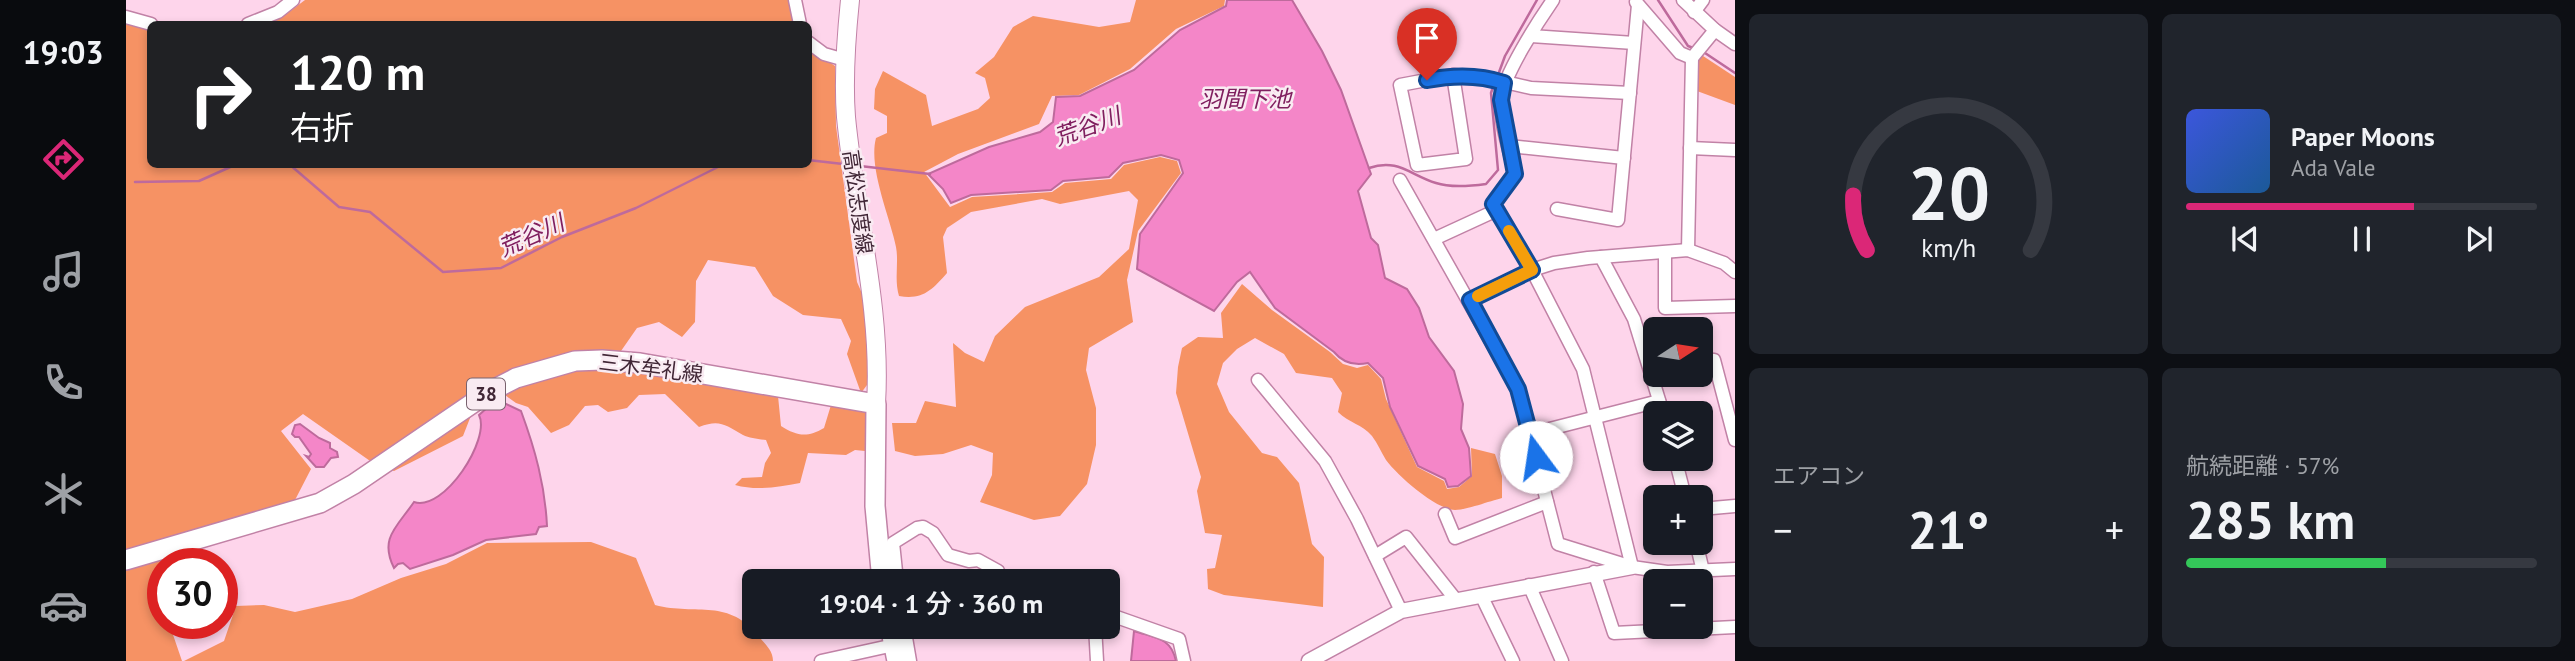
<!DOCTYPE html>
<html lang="ja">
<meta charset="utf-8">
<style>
body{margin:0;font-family:"PT Sans","Noto Sans JP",sans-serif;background:#20242c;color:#f1f3f6;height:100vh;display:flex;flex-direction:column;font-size:26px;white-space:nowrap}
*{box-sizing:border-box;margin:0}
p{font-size:23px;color:#9ea1a6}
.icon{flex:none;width:38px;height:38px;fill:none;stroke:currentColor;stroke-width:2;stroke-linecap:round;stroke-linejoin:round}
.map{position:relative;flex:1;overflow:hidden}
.drawer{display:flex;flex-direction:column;gap:14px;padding:14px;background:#0d0f14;width:840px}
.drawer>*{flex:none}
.hud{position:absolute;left:21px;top:21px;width:665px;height:147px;border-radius:10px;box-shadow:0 4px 10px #0003;background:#202124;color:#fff;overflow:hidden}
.needle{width:46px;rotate:78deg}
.tools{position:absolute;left:1517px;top:317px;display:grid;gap:14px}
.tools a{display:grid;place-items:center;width:70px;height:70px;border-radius:10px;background:#171b24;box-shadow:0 4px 10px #0003;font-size:35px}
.speed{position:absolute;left:21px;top:548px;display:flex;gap:14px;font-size:35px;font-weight:700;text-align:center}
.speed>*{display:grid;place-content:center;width:91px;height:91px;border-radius:50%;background:#171b24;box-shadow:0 4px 10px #0003;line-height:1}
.speed .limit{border:10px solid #d22;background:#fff;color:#111}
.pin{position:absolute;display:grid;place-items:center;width:60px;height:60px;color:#fff;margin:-72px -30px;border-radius:50% 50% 50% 0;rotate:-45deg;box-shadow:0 0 7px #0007}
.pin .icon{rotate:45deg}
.me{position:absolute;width:77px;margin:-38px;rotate:346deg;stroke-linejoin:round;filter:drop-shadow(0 0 5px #0008)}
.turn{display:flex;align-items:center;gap:24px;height:147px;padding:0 28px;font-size:32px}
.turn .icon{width:91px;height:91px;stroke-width:2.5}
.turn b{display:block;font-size:49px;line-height:60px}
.big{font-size:52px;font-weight:600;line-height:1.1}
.drawer .widget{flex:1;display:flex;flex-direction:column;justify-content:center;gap:10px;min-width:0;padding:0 24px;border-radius:10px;background:#20242c}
.drawer .dial{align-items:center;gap:0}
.dial svg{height:182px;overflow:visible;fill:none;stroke:#363941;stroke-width:7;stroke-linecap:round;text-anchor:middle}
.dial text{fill:#f1f3f6;stroke:none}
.song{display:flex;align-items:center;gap:21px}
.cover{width:84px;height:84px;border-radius:10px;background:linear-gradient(135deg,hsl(230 70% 55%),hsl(210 70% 35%))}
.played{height:7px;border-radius:4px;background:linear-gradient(90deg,#db2777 65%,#363941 65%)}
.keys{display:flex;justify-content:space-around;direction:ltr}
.heat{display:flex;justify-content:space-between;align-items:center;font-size:38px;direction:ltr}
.charge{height:10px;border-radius:5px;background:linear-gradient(90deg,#34c759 57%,#363941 0)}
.drawer .tiles{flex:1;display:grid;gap:14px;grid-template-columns:repeat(2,1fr)}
.trip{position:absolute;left:616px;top:569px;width:378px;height:70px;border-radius:10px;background:#171b24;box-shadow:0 4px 10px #0003;font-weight:600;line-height:70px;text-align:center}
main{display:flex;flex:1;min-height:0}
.tab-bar{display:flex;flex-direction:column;width:126px;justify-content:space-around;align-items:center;background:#090b0e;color:#9ea1a6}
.tab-bar .icon{width:49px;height:49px}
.tab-bar .active{color:#db2777}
.tab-bar b{font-size:32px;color:#f1f3f6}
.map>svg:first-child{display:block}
.green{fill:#f69264}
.water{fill:#f486c8;stroke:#be6a9c;stroke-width:2}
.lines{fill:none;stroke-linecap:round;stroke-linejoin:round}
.stream{stroke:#be6a9c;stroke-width:2.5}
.minor-casing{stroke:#c182a6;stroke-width:15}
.tertiary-casing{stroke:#c182a6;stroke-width:17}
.secondary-casing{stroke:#c182a6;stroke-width:20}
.primary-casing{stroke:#c182a6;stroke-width:22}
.minor{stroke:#fff;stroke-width:12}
.tertiary{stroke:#fff;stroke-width:14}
.secondary{stroke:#fff;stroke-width:18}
.primary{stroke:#fff;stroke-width:19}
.route-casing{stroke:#114b97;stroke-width:18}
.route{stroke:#1a73e8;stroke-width:12}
.slow{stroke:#f59e0b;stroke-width:12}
.labels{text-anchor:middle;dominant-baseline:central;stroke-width:5;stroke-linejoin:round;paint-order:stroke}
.shield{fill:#f9ebf2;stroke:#78626e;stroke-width:2}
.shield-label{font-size:19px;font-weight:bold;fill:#412736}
.street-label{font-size:21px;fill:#412736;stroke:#f9ebf2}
.water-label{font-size:23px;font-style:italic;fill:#801f5f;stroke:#f9ebf2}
</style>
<main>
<nav class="tab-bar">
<b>19:03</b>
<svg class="icon active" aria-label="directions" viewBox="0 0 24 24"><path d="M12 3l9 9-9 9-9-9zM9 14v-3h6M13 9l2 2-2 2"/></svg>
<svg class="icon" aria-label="music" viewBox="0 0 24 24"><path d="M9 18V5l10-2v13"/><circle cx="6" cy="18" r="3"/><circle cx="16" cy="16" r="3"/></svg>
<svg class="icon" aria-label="phone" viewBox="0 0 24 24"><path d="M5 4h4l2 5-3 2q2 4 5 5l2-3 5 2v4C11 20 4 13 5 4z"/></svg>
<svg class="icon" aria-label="climate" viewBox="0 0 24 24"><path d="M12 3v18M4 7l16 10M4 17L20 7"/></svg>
<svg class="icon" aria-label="car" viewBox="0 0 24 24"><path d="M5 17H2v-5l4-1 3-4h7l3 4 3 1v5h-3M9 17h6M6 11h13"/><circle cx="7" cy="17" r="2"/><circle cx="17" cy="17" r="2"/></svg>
</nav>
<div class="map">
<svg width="1609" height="661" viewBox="0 0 1609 661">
<rect width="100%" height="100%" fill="#fed5eb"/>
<g class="green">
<polygon points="179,0 665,0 669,24 131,24 155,18"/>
<path d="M1010 0H1099L1098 6 1050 29 1004 69 953 95 926 96 913 124 832 154 798 172 824 207 846 197 926 192 939 183 985 179 998 165 1034 157 1051 161 1055 173 1012 231 1001 280 1007 322 963 348 960 370 970 408V445L961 484 934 516 908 520 854 502 866 475 867 453 845 445 817 454 789 456 769 451 766 423H790L799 401 830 407 827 343 839 353 858 362 869 336 899 307 973 277 1003 249 1012 200 1003 191 934 204 916 199 845 212 821 228 817 237 821 273C806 290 797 300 773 296 768 279 773 263 770 247 764 217 742 168 750 138L761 133V116L748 109 749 89 757 71 800 95 806 126 852 109 864 98 859 78 849 73 868 57 887 27 907 16 973 27 1004 22Z"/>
<polygon points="0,22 24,28 24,164 682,164 683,48 709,66 710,126 731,282 738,298 747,377 735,393 721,354 725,341 715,319 677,315 647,296 629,267 582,260 570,281 569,322 556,337 533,322 511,328 495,351 444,354 346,413 337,436 268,471 247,463 177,414 155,431 185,469 169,500 64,534 40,563 37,564 37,623 43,623 56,661 0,661"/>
<polygon points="1574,54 1609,77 1609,105 1571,91 1570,67"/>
<path d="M1116 284 1146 310 1204 352 1217 364 1231 368 1242 365 1255 379 1260 399 1291 467 1318 481 1321 489 1333 487 1346 476 1345 448 1369 454 1376 476V498C1364 501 1340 510 1329 510 1309 509 1271 475 1260 460 1255 452 1252 444 1246 436 1236 424 1223 423 1212 412L1216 393 1206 378 1170 373 1158 354 1129 338 1111 349 1097 363 1091 384 1103 412 1136 453 1151 457 1173 483 1186 544 1198 557 1197 607 1098 595 1082 589 1081 569 1089 568 1096 535 1079 533 1071 491 1075 477 1050 393 1052 367 1056 348 1072 337 1097 338 1095 313Z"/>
<path d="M475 368 511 371 652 396 655 426C671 436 681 438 698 428L705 405 743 412 744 442 739 451 729 450 720 455 682 453 674 483C652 487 631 491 609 485L616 478 636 477 639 463 645 453 640 440C632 439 623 438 617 435 599 425 594 419 573 427L539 394 513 395 501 408 482 412 472 405 459 406 443 425 425 433 402 407 390 403 379 395C410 378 440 372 475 368Z"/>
<path d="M465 542 510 558 529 605C571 616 603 597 634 638 640 645 647 651 647 661H58L98 641 110 606 138 605 169 612 226 599 275 578 320 564 361 543Z"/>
</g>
<g class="water">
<path d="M1101 0H1166L1196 51 1215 90 1245 174 1232 191 1245 238 1252 245 1259 278 1281 289 1293 308 1303 337 1328 371 1337 404 1335 429 1343 448 1345 476 1332 486 1322 487 1319 479 1292 466 1264 407 1257 378 1242 363C1228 366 1217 363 1208 352L1149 308 1124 272 1111 282 1088 311 1011 269 1014 234 1057 173 1053 160 1035 155 997 163 983 177 937 181 925 190 845 195 825 203 817 189 802 174 863 147 914 132 927 122 930 97 954 96 1008 70 1054 30 1100 6Z"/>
<path d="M376 402 395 411C409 449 419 485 421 526L413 527 410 534 360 540 327 555 284 569 277 563 272 564 268 568C253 538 271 527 288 502 318 512 365 439 353 415L362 407Z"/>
<polygon points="174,424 193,438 204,443 204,448 211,452 212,457 205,458 198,467 190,467 180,456 183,457 185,454 173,437 169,437 166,434 169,425"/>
<path d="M1008 631C1029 638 1045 637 1050 661H1005Z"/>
</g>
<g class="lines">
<g class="stream">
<polyline points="1532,0 1562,46 1570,49"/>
<polyline points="1576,51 1609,73"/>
<polyline points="1372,75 1379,56 1411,0"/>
<polyline points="682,160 717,164"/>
<polyline points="163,164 213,207 244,212 317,272 375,268 436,237 510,208 598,164"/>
<polyline points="734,166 804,174"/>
<path d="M1243 168C1272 158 1284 175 1310 183 1325 188 1345 186 1360 184L1372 170 1365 93 1368 84"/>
<polyline points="9,182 73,181 111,164"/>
</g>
<defs>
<g id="minor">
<polyline points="669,0 674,24"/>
<path d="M1427 0C1413 20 1376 77 1375 100 1374 124 1384 151 1389 174L1367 204 1406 270 1457 369 1506 567"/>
<polyline points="1557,0 1589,30 1609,44"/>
<polyline points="1510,2 1554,53 1566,58"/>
<polyline points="1568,12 1577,0"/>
<polyline points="0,17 25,24"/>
<polyline points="122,24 152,12 167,0"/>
<polyline points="1405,36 1508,43"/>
<polyline points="682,42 698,54 719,60"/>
<polyline points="1327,75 1340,159 1291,165 1274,85 1327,75 1366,79 1405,88 1504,93"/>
<polyline points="1383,146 1498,158"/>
<polyline points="1564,148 1609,150"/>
<polyline points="1274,180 1392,389 1432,544 1506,567 1541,572 1609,569"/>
<polyline points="1431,209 1492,220 1512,5"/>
<polyline points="1308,239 1371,210"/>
<polyline points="1562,250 1566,58 1589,30"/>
<polyline points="1539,253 1539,308 1609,306"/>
<polyline points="1475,257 1508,319 1537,413"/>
<polyline points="1344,300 1406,270 1428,263 1462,258 1562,250 1598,263 1609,272"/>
<polyline points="1575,359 1588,360 1609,440"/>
<polyline points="1132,380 1199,461 1231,519 1275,611"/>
<polyline points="1404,434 1533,401"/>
<polyline points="1549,458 1559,497"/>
<polyline points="1575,509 1609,506"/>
<polyline points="1319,514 1329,538 1421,502"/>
<polyline points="1570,542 1577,571"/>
<polyline points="1249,556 1280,537 1330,600"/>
<polyline points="1468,572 1488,633 1609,627"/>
<polyline points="771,581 767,543 791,528 797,527 807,533 822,555 843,561 852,560 872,571"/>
<polyline points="1403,585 1436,661"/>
<polyline points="1355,595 1387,661"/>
<polyline points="982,614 1053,639 1058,661"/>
<polyline points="778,626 784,661"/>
<polyline points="969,626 971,661"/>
<polyline points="695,661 768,645"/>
</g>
<polyline id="tertiary" points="1183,661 1275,611 1506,567"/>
<path id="secondary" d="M724 0C720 39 717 78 720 117 729 213 756 307 750 404"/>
<g id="primary">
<polyline points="0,560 194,503 228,484 363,392 390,378 449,361 476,360 514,363 750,404 749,506 756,581"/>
<polyline points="764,626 771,661"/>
</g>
</defs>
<use href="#minor" class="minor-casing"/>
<use href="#tertiary" class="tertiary-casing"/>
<use href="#secondary" class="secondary-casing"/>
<use href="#primary" class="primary-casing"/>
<use href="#minor" class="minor"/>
<use href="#tertiary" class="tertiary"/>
<use href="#secondary" class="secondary"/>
<use href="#primary" class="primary"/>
</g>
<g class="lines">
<defs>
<path id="route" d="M1301 80C1327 75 1352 74 1378 83L1375 100 1389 174 1367 204 1406 270 1344 300 1392 389 1410 457"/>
</defs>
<use href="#route" class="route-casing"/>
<use href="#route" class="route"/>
<polyline class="slow" points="1352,296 1406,270 1383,231"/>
</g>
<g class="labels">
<rect class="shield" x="341" y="378.5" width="38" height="31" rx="5"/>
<g class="shield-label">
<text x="360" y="394">38</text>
</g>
<g class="street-label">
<text transform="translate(732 202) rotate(82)">高松志度線</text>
<text transform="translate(525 368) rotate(7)">三木牟礼線</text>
</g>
<g class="water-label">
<text x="1119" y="98">羽間下池</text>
<text transform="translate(961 126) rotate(-20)">荒谷川</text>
<text transform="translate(405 235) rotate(-24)">荒谷川</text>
</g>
</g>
</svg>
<div class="tools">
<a><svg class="needle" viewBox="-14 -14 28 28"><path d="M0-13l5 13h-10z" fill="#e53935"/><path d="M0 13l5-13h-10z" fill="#9ea1a6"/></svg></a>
<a><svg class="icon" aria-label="layers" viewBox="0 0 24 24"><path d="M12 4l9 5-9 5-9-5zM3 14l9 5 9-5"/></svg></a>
<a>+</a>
<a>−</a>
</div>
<div class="speed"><div class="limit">30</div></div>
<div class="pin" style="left:1301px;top:80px;background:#d93025"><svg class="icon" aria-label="arrive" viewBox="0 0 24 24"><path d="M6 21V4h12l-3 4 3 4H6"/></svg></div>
<svg class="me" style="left:1410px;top:457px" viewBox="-20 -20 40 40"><circle r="19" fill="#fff"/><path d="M0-13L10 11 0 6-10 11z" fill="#1a73e8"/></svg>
<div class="trip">19:04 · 1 分 · 360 m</div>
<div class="hud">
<div class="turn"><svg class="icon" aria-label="right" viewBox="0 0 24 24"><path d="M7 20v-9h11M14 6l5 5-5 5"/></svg><div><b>120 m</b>右折</div></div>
</div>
</div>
<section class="drawer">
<div class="tiles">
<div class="widget dial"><svg viewBox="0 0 100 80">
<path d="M14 69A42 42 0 1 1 86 69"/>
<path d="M14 69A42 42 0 0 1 8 45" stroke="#db2777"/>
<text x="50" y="56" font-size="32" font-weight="700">20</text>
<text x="50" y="72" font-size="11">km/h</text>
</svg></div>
<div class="widget">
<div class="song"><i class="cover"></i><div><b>Paper Moons</b><p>Ada Vale</p></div></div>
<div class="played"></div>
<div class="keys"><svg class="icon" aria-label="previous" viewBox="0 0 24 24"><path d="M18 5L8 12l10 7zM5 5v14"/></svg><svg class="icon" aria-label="pause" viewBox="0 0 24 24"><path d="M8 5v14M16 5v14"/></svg><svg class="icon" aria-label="next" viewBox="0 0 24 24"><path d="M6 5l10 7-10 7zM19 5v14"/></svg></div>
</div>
<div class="widget"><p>エアコン</p>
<div class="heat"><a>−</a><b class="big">21°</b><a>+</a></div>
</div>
<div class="widget"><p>航続距離 · 57%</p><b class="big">285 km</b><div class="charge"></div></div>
</div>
</section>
</main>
